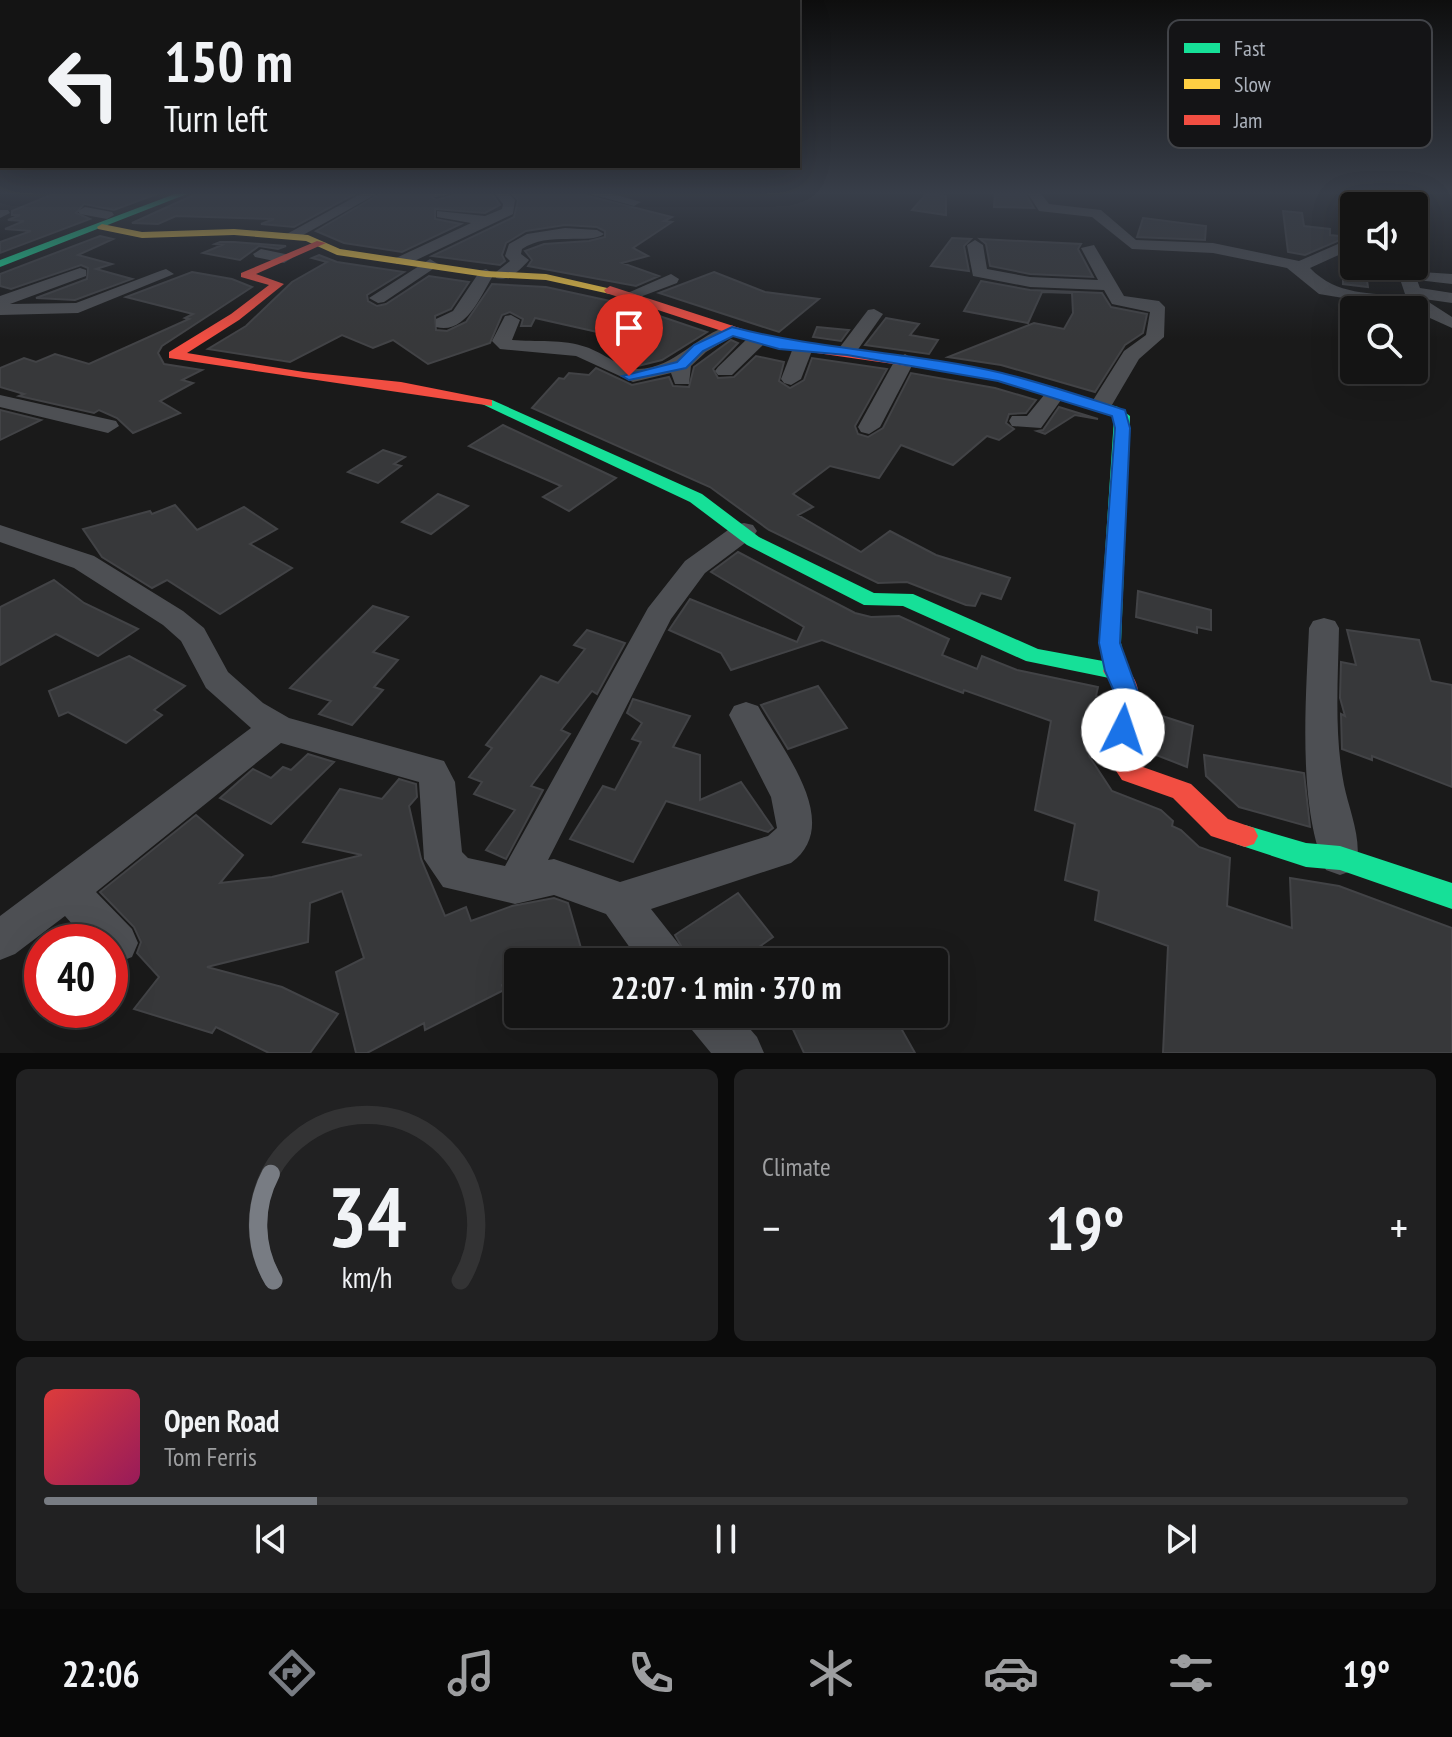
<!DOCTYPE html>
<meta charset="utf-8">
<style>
body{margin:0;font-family:"PT Sans Narrow",sans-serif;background:#212122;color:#f1f3f6;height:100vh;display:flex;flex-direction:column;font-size:30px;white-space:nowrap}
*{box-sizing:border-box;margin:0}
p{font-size:26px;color:#9d9ea0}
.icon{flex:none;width:44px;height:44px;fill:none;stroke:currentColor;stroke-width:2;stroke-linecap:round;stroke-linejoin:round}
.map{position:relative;height:1053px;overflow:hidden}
.panel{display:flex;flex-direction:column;gap:16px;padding:16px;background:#0b0b0b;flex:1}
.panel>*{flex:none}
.banner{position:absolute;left:0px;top:0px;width:800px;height:168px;box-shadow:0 8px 32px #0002,0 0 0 2px #333334;background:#141414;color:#f1f3f6;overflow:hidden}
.controls{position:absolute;left:1340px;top:192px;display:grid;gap:16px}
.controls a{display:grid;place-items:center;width:88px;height:88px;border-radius:8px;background:#141414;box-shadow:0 8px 32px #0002,0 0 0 2px #333334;font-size:40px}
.speed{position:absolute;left:24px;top:924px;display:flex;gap:16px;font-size:40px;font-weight:700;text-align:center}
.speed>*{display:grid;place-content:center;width:104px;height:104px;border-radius:50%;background:#141414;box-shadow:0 8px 32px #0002,0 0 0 2px #333334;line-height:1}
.speed .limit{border:12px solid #d22;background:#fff;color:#111}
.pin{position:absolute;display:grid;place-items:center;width:68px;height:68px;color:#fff;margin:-82px -34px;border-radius:50% 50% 50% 0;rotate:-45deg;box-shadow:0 0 8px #0007}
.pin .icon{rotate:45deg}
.me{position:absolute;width:88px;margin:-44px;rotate:4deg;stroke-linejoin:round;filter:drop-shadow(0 0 6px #0008)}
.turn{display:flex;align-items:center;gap:28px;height:168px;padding:0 32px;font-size:36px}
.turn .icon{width:104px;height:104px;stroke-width:2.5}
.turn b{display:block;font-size:56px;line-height:68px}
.big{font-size:60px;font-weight:800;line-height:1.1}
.panel .widget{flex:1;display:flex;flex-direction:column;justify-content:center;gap:12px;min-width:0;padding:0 28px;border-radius:12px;background:#212122}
.panel .dial{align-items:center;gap:0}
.dial svg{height:208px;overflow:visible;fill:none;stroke:#333334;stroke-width:7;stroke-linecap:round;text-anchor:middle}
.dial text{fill:#f1f3f6;stroke:none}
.song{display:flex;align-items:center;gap:24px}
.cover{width:96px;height:96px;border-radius:12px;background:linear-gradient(135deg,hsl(0 70% 55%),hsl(330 70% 35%))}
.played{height:8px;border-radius:4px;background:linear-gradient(90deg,#787c83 20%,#333334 20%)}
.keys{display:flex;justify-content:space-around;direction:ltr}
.heat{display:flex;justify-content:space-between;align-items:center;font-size:44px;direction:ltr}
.panel .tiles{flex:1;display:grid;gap:16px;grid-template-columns:1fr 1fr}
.widget:last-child{grid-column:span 2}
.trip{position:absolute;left:504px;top:948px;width:444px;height:80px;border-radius:8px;background:#141414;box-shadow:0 8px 32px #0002,0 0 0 2px #333334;font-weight:800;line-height:80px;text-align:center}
.tabs{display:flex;height:128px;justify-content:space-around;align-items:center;background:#080808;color:#9d9ea0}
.tabs .icon{width:56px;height:56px}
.tabs .selected{color:#787c83}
.tabs b{font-size:36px;color:#f1f3f6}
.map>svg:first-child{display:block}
.building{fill:#37383a;stroke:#424346;stroke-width:2}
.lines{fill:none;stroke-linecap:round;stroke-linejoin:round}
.street{fill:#4d4f53;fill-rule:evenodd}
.fast{fill:#16e098;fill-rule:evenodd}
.slow{fill:#ffcf43;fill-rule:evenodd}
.jam{fill:#f24e42;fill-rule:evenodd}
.route{fill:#1a73e8;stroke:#114b97;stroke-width:2}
.key{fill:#141416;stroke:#414348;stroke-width:2}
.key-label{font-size:22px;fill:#abb1bb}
</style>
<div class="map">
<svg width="1452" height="1053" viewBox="0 0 1452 1053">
<rect width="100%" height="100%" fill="#1a1a1a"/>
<g class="building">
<polygon points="58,192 162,192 114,210 84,204 76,213 90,219 0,253 0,242 31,231 5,229 24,221 8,220 20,215 12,215 12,211"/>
<polygon points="200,192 358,192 294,227 261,224 274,219 176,216 158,224 132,223"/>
<polygon points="383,192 426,192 436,200 465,192 491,192 500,205 485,213 435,209 435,219 461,224 402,252 344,243 316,231"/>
<polygon points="511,192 573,192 672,217 664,221 672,222 633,248 648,256 622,263 659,276 636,286 528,266 532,260 525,251 544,244 589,241 605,237 605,231 597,227 565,225 526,231 506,243 502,255 505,261 500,265 432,256 514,217 518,200"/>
<polygon points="995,192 1024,192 1034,208 994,207"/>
<polygon points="926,194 946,196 946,215 912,210"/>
<polygon points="1283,211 1302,213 1304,226 1330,229 1330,235 1339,236 1340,240 1305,255 1288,252"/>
<polygon points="1143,218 1206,226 1205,240 1137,237"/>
<polygon points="100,236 113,239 78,255 112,264 96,269 132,279 75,300 36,298 87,279 88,268 81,265 11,289 0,286 0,274"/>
<polygon points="952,238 971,239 964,246 969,271 931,266"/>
<polygon points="980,239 1081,244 1078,249 1093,277 1030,274 990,266 986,244"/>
<polygon points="234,242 286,246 278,249 259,246 240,260 203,253 222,245 215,244 220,242"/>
<polygon points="319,255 337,262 404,272 367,295 368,301 377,306 386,304 429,276 469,282 451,309 435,316 436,330 447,331 466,322 492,284 546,287 624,304 707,332 662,360 638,366 612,356 633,340 535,318 531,326 521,326 523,319 510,312 502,315 490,343 428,364 393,340 373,348 342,335 290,362 208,349 246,326 292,282 327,262 312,258"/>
<polygon points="1343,264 1365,267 1368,287 1343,284"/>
<polygon points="192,272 232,279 252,287 162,346 158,353 164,364 202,370 182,380 193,383 160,401 180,413 133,433 117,418 99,410 94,413 19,396 24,394 0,387 0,368 24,358 36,362 55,354 89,364 189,319 185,318 193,314 126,297"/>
<polygon points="714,272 765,292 819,299 779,332 659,293"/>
<polygon points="981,281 1030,290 1102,293 1111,307 1147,314 1143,333 1125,345 1095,392 1001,365 948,357 1034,323 1064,329 1073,313 1072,293 1042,292 1028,323 964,311"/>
<polygon points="886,318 919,324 910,335 938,340 929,354 865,345"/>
<polygon points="817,327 849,330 841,341 813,337"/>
<polygon points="731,340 738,343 713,369 718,378 734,377 756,356 784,362 779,381 790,388 804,380 812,358 887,369 855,426 858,434 868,437 883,428 911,373 995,388 1036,400 1026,413 1009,414 1006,423 1014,429 999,440 987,436 953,465 901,445 879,478 830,466 793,494 813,507 798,515 861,552 890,531 936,555 1010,578 1001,599 981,593 975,606 966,605 907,582 878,583 769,530 710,487 532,408 559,378 564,379 569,373 589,375 596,368 632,385 669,377 673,386 689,387 694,367"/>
<polygon points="1059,407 1098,419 1075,415 1045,434 1037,431 1043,430"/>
<polygon points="0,410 41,420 0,440"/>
<polygon points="503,425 616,478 569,511 543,497 561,486 469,446"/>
<polygon points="383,450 405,457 394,464 401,466 378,483 348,472"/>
<polygon points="438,494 468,506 431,534 402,522"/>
<polygon points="175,505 197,530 244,507 277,529 250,544 292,568 220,614 167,580 152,588 102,557 83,529 150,511 152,514"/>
<polygon points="738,552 855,613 871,617 899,616 949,639 942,655 977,669 982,656 1017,670 1098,687 1096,696 1100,697 1101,711 1089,756 1112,791 1161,810 1173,821 1172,826 1181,830 1199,847 1230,858 1227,906 1292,928 1290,878 1339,886 1452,928 1452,1053 1163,1053 1168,946 1095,920 1099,891 1065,880 1075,824 1035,810 1051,721 964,690 963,693 822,640 731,670 721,653 669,630 690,599 797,642 804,627 711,572"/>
<polygon points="54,580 84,603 138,629 98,656 56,634 0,665 0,607"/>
<polygon points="1138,591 1211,610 1211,630 1197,627 1197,633 1136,617"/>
<polygon points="373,606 408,617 373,652 398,660 374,687 383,690 352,725 319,714 331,701 290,688"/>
<polygon points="587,630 625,643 597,694 592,691 561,730 570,734 531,786 543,790 506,859 486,850 515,810 474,794 482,782 469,777 492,748 486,745 541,676 558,683 585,649 574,645"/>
<polygon points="1347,630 1419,640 1431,681 1452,685 1452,787 1372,756 1372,760 1342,749 1341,714 1345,716 1340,698 1341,662 1356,665"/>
<polygon points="129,656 185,686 154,710 162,715 126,743 68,712 59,716 49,691"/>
<polygon points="818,686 847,728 788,749 761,705"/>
<polygon points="633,699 690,716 673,747 700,755 700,800 741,782 773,828 768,832 666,801 633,862 570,839 603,786 615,790 641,742 632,739 642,723 627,713"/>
<polygon points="1153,713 1193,726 1187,767 1146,751"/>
<polygon points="308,754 334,762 271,824 220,798 253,769 271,778 283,767 291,770"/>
<polygon points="1204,755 1304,773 1310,827 1239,807 1206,776"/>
<polygon points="399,779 416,784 417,797 409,806 421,859 445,916 466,907 471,921 512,906 554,898 568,903 583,955 565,962 518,962 518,979 502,985 504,990 425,1030 424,1023 367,1053 356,1053 336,972 364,958 342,891 310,903 308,942 207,967 282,987 338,1014 310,1053 269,1053 216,1027 212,1033 134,1009 159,977 137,953 141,942 134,927 100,892 196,815 243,855 220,883 272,877 362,855 303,842 340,789 382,799"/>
<polygon points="738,893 773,937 738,962 690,962 675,935"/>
<polygon points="809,1014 893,1014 915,1053 804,1053 790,1023"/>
</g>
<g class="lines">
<g class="street">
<polygon points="364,192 380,192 296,239 283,236"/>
<polygon points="462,192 435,197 428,193 429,192"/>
<polygon points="494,192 507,192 515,200 513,214 408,264 396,264 396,258 471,223 437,217 437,211 485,216 502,209 503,204"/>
<polygon points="583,192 606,192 641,202 634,206"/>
<path d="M1027 192H1040L1049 204 1101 210 1136 240 1213 243 1299 261 1354 237V248L1310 268C1337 296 1370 292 1406 297L1400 279 1406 271 1452 274V284L1417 280 1420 288 1452 293V303L1424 299 1452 317V328L1410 309 1319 294 1287 268 1213 253 1132 249 1092 217 1039 211Z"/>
<polygon points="85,207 112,212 114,215 107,219 80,214 78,211"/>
<polygon points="0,210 8,210 10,213 0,218"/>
<path d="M565 228 597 230 604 234C590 245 548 231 522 249L521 254 529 260C521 269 509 282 496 278V272L510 261 505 256 509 244 527 234Z"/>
<polygon points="975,240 983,245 987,269 1030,277 1098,280 1081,248 1094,245 1124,296 1159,301 1165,307 1164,337 1139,359 1109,410 1101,411 1090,405 1124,351 1146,335 1150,312 1112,304 1104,290 1030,287 973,276 967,245"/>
<polygon points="261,249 290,255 292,258 284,263 255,257 253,254"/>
<polygon points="430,259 438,264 436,267 384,302 378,303 369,298"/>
<polygon points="80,268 86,270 86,276 10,304 76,303 160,271 166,269 174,274 78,313 0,315 0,296"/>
<path d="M486 269 494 274C481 295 466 335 436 327V319L453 311 480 271Z"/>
<polygon points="671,274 679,279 677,283 632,300 623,295"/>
<polygon points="874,309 883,314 854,355 840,355 837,351 840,347 868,310"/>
<path d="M511 315 520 320 512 340C535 342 564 339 586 347 602 352 622 369 638 369 676 368 696 334 732 325L741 331 706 352 691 366 689 384H675L671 373 633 382 576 356 500 349 492 341 505 316Z"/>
<polygon points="758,333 765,335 765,343 732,375 718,375 715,371 718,367 751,335"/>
<polygon points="803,342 813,348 801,379 791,385 784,383 781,379 793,348"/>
<polygon points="905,354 915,360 880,427 869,434 861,432 858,427 895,360"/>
<polygon points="1056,387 1066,393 1041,428 1012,426 1009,421 1012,416 1027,416 1049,389"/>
<polygon points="0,395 116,421 119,426 108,433 0,407"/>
<path d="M744 523 753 525 757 531 753 537 705 573 671 619 548 860 554 859 620 882 768 836 777 828 771 797 729 715 734 706 746 702 758 706C781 749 845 823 791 863L651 909 681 947 687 962H640L606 914 554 895 515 904 443 887 424 859 419 782 281 743 96 892 132 929 138 943 132 957 117 963 110 960V942H88L65 916 15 954 0 960V916L251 728 206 688 181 641 163 625 74 568 0 542V525L94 556 183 611 204 628 228 672 263 703 289 718 444 761 455 782 462 852 468 858 505 866 648 608 685 561 735 525Z"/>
<path d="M1324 618 1335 621 1339 628C1338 680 1334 734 1344 785 1349 810 1365 846 1354 870L1340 875 1326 870C1297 806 1306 698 1309 628L1313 621Z"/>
<polygon points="686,1014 737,1014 757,1037 764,1053 711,1053 692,1030"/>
</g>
<g class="fast">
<polygon points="180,192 192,192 0,267 0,260"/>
<polygon points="942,363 1005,374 1118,407 1130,416 1121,643 1127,671 1124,677 1114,679 1026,661 903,606 864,605 747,545 690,502 480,403 482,400 492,400 702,494 759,537 874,593 913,594 1038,649 1103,661 1099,643 1114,418 1108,413 998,381 937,370 935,367"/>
<polygon points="1245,825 1306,843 1340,846 1452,883 1452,909 1340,870 1306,867 1236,844 1232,836 1236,828"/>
</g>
<polygon class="slow" points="102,224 142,232 234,229 308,235 340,249 486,271 546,274 616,290 610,294 546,280 486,277 337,255 306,241 234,235 142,238 98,229 97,227"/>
<g class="jam">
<polygon points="317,241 326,243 256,274 284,284 239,320 187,353 304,372 401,382 492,400 492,406 169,358 169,352 231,314 269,285 241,277 241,273"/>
<polygon points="610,286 770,338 942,363 949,367 942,371 768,346 606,293 604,290"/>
<path d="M1114 663C1153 675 1137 725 1129 752L1140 766 1191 784 1228 819 1254 828 1258 836 1254 844 1245 847 1211 836 1173 798 1122 780 1105 754C1111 735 1123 707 1115 687 1113 681 1106 677 1103 671L1106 665Z"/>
</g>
</g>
<linearGradient id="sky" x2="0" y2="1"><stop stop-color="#0e0e0e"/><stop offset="0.57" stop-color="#383e49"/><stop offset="1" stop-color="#383e49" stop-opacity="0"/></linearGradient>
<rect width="1452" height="339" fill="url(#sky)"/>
<path class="route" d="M732 327C820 350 913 352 1002 373 1043 383 1084 397 1125 410L1130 428 1120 643 1140 698 1132 736H1115L1111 730 1117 698 1105 671 1099 643 1115 428 1112 416 998 381 847 355 779 349 733 336 703 351 686 368 629 380 622 376 677 362 694 345Z"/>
<rect x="1168" y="20" width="264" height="128" rx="12" class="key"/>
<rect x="1184" y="43" width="36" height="10" fill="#16e098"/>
<rect x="1184" y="79" width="36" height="10" fill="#ffcf43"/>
<rect x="1184" y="115" width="36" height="10" fill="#f24e42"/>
<g class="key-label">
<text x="1234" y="56">Fast</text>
<text x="1234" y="92">Slow</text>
<text x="1234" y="128">Jam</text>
</g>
</svg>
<div class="controls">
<a><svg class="icon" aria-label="sound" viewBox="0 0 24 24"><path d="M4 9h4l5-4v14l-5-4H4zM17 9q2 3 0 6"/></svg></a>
<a><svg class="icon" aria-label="search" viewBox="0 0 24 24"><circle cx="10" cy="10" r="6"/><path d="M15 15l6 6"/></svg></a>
</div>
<div class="speed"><div class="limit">40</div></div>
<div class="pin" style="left:629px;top:376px;background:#d93025"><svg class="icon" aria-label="arrive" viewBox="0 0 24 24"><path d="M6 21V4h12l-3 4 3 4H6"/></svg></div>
<svg class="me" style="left:1123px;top:730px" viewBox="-20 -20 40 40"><circle r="19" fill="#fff"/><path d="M0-13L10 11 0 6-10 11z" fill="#1a73e8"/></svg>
<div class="trip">22:07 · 1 min · 370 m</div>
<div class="banner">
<div class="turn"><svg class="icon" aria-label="left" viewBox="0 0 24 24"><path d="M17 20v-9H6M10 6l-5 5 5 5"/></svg><div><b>150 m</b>Turn left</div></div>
</div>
</div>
<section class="panel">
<div class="tiles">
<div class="widget dial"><svg viewBox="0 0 100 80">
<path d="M14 69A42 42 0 1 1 86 69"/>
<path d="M14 69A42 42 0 0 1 13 28" stroke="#787c83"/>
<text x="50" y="56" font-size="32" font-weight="700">34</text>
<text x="50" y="72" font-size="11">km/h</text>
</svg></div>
<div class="widget"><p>Climate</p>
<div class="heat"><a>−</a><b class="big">19°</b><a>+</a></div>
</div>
<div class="widget">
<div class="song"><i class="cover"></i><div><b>Open Road</b><p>Tom Ferris</p></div></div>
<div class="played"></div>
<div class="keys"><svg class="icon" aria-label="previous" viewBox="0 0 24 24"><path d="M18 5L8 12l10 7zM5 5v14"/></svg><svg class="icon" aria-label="pause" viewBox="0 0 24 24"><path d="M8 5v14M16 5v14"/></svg><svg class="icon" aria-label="next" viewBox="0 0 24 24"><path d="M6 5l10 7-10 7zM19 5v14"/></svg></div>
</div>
</div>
</section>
<nav class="tabs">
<b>22:06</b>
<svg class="icon selected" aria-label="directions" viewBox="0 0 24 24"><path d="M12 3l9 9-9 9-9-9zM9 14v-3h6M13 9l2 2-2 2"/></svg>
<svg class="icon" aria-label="music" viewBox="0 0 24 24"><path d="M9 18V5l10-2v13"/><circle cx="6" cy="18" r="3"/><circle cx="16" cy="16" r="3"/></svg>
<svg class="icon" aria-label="phone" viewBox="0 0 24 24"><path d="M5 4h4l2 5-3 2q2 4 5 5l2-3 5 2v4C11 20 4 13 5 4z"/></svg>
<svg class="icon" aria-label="climate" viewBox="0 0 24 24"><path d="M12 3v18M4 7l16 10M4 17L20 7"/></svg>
<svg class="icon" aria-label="car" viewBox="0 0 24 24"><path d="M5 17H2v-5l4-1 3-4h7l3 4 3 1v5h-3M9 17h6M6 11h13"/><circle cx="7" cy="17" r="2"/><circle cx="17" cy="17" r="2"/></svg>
<svg class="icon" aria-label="filters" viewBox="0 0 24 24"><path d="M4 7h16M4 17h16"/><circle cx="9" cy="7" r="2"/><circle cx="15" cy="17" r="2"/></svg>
<b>19°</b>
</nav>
